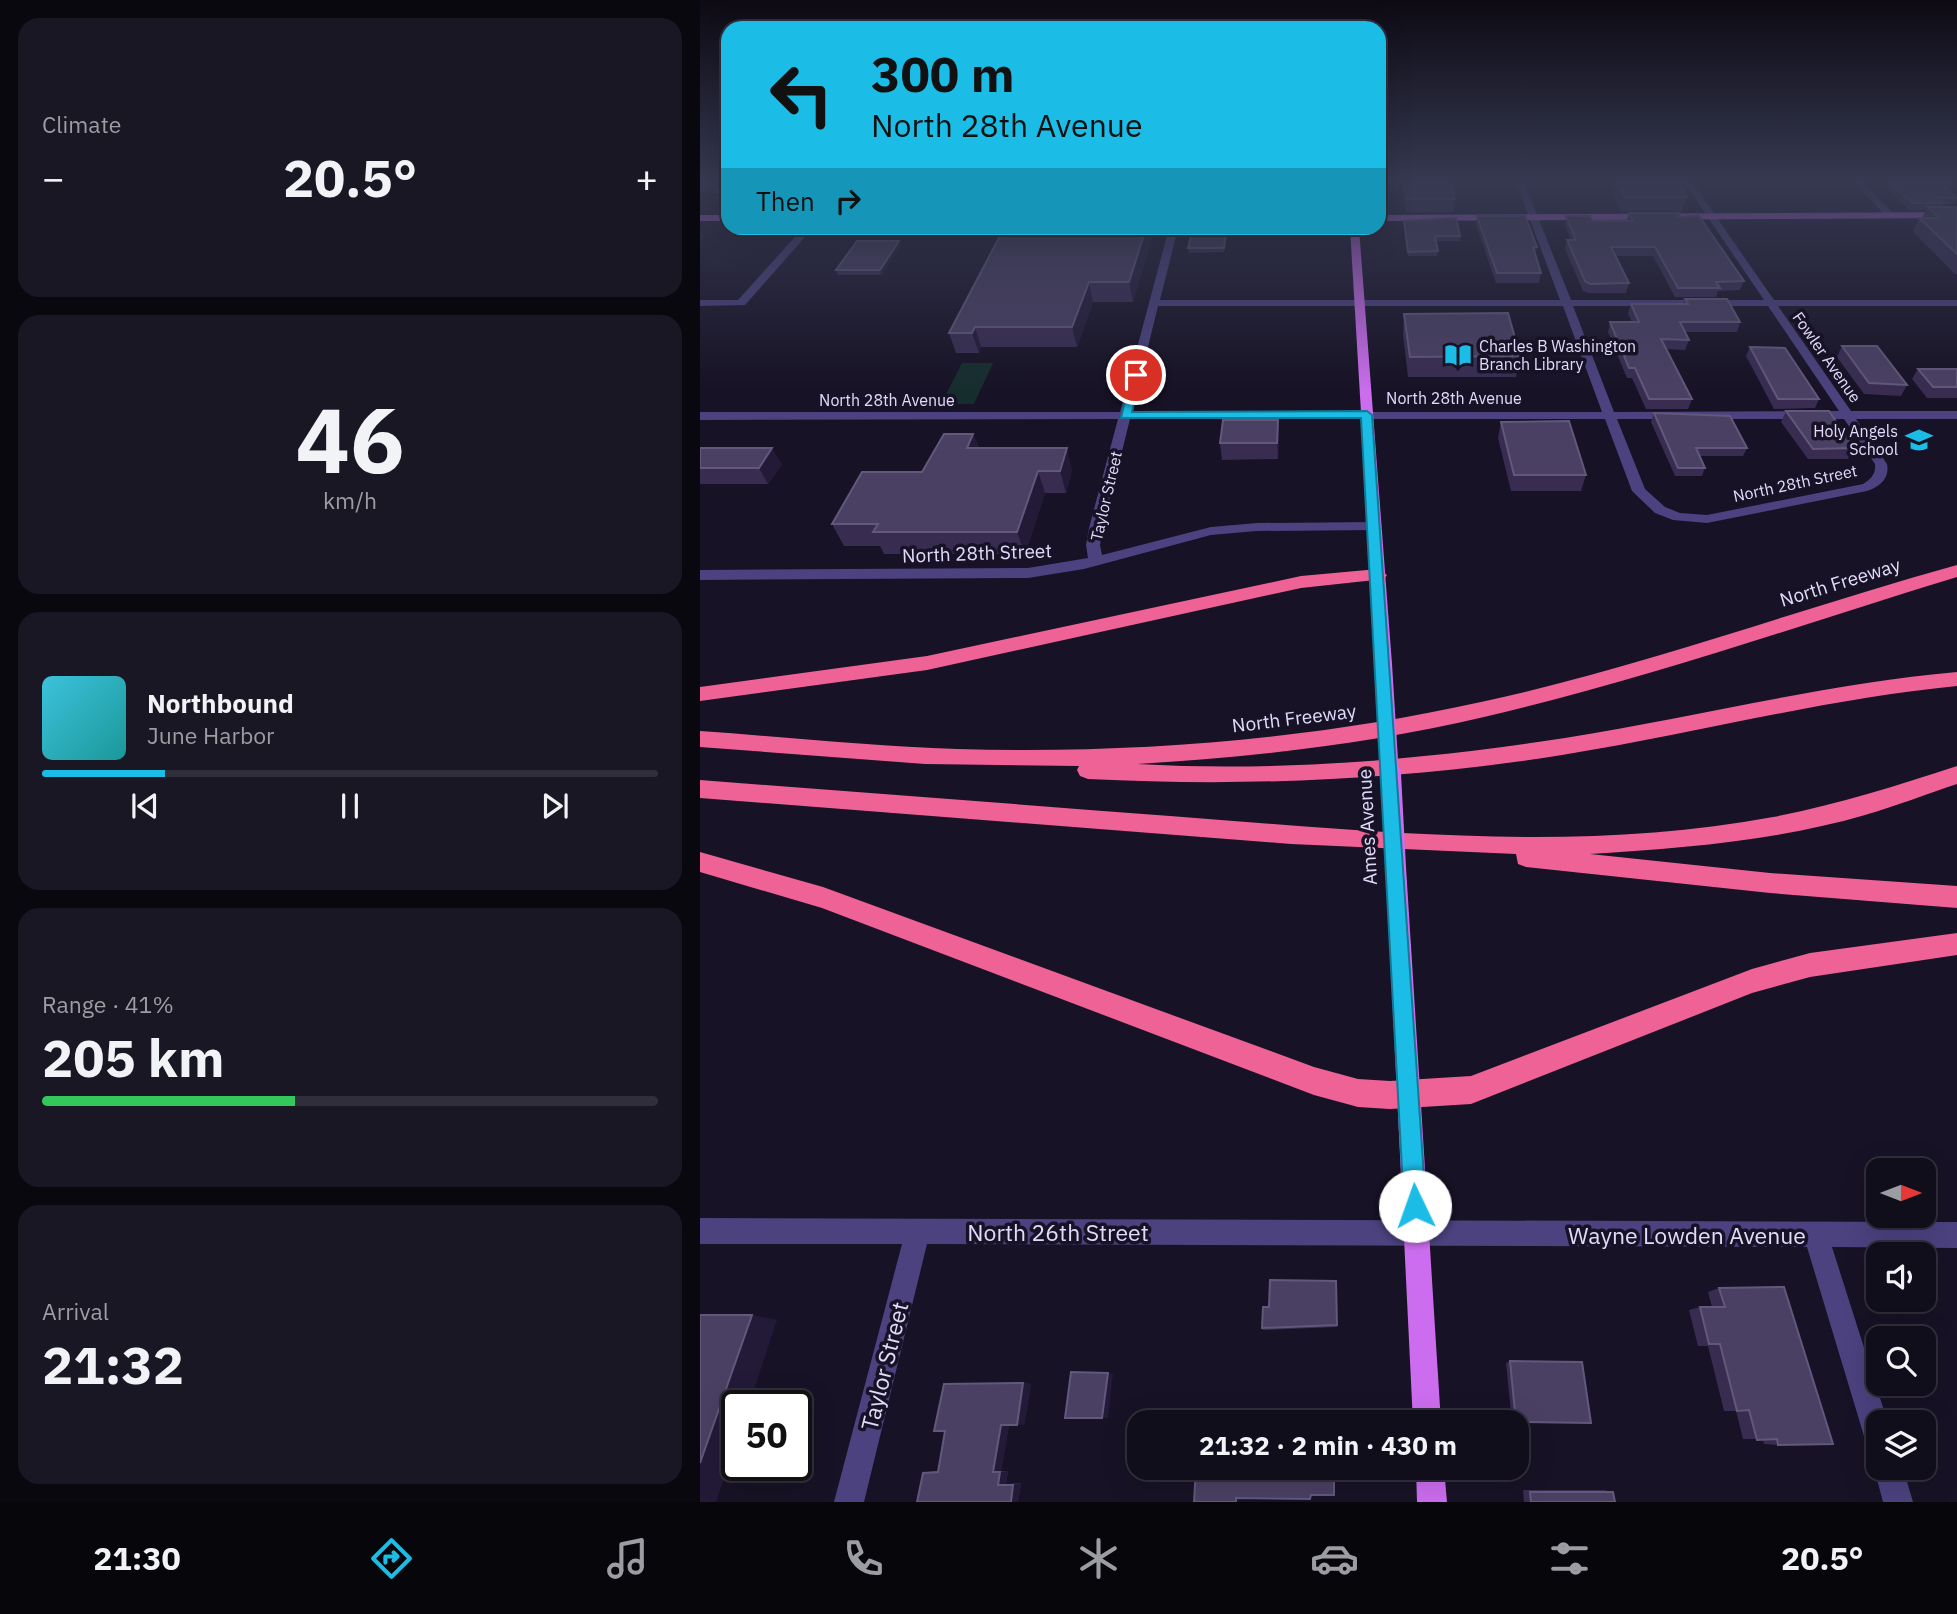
<!DOCTYPE html>
<meta charset="utf-8">
<style>
body{margin:0;font-family:"IBM Plex Sans",sans-serif;background:#1a1725;color:#f1f3f6;height:100vh;display:flex;flex-direction:column;font-size:26px;white-space:nowrap}
*{box-sizing:border-box;margin:0}
p{font-size:23px;color:#9c9ca3}
.icon{flex:none;width:38px;height:38px;fill:none;stroke:currentColor;stroke-width:2;stroke-linecap:round;stroke-linejoin:round}
.map{position:relative;flex:1;overflow:hidden}
.details{display:flex;flex-direction:column;gap:18px;padding:18px;background:#09080f;width:700px}
.details>*{flex:none}
.top-card{position:absolute;left:21px;top:21px;width:665px;height:214px;border-radius:21px;box-shadow:0 7px 28px #0002,0 0 0 2px #302e3b;background:#1bbce6;color:#111;overflow:hidden}
.needle{width:46px;rotate:90deg}
.tools{position:absolute;left:1166px;top:1158px;display:grid;gap:14px}
.tools a{display:grid;place-items:center;width:70px;height:70px;border-radius:14px;background:#110e1c;box-shadow:0 7px 28px #0002,0 0 0 2px #302e3b;font-size:35px}
.speed{position:absolute;left:21px;top:1390px;display:flex;gap:14px;font-size:35px;font-weight:700;text-align:center}
.speed>*{display:grid;place-content:center;width:91px;height:91px;border-radius:50%;background:#110e1c;box-shadow:0 7px 28px #0002,0 0 0 2px #302e3b;line-height:1}
.speed .limit{border:4px solid #111;border-radius:10px;background:#fff;color:#111}
.pin{position:absolute;display:grid;place-items:center;width:60px;height:60px;color:#fff;margin:-30px;border:4px solid #fff;border-radius:50%;box-shadow:0 2px 7px #0007}
.me{position:absolute;width:77px;margin:-38px;rotate:357deg;stroke-linejoin:round;filter:drop-shadow(0 0 5px #0008)}
.turn{display:flex;align-items:center;gap:24px;height:147px;padding:0 35px;font-size:32px}
.turn .icon{width:91px;height:91px;stroke-width:2.5}
.turn b{display:block;font-size:49px;line-height:60px}
.then{display:flex;align-items:center;height:66px;padding:0 35px;background:#0003;gap:14px;font-size:26px}
.big{font-size:52px;font-weight:700;line-height:1.1}
.details .tile{flex:1;display:flex;flex-direction:column;justify-content:center;gap:10px;min-width:0;padding:0 24px;border-radius:21px;background:#1a1725}
.details .dial{align-items:center;gap:0}
.dial b{font-size:91px;line-height:1}
.song{display:flex;align-items:center;gap:21px}
.cover{width:84px;height:84px;border-radius:10px;background:linear-gradient(135deg,hsl(190 70% 55%),hsl(180 70% 35%))}
.played{height:7px;border-radius:4px;background:linear-gradient(90deg,#1bbce6 20%,#302e3b 20%)}
.keys{display:flex;justify-content:space-around;direction:ltr}
.heat{display:flex;justify-content:space-between;align-items:center;font-size:38px;direction:ltr}
.charge{height:10px;border-radius:5px;background:linear-gradient(90deg,#34c759 41%,#302e3b 0)}
.trip{position:absolute;left:427px;top:1410px;width:402px;height:70px;border-radius:21px;background:#110e1c;box-shadow:0 7px 28px #0002,0 0 0 2px #302e3b;font-weight:700;line-height:70px;text-align:center}
.menu{display:flex;height:112px;justify-content:space-around;align-items:center;background:#07060b;color:#9c9ca3}
.menu .icon{width:49px;height:49px}
.menu .on{color:#1bbce6}
.menu b{font-size:32px;color:#f1f3f6}
main{display:flex;flex:1;min-height:0}
.map>svg:first-child{display:block}
.green{fill:#162d2e}
.lines{fill:none;stroke-linecap:round;stroke-linejoin:round}
.minor{fill:#4b427f;fill-rule:evenodd}
.major{fill:#cc6def;fill-rule:evenodd}
.highway{fill:#ee6296;fill-rule:evenodd}
.major-bridge-far1{stroke:#cc6def;stroke-width:16}
.major-bridge{stroke:#cc6def;stroke-width:20}
.wall{fill:#382d51}
.shaded-wall{fill:#231a38}
.building{fill:#4a4063;stroke:#62587b;stroke-width:2}
.route{fill:#1bbce6;stroke:#127a96;stroke-width:2}
.labels{text-anchor:middle;dominant-baseline:central;stroke-width:7;stroke-linejoin:round;paint-order:stroke}
.far-poi-label{font-size:16px;fill:#e1dafb;stroke:#171225;text-anchor:start}
.far-street-label{font-size:16px;fill:#e1dafb;stroke:#171225}
.street-label{font-size:19px;fill:#e1dafb;stroke:#171225}
.near-street-label{font-size:23px;fill:#e1dafb;stroke:#171225}
</style>
<main>
<section class="details">
<div class="tile"><p>Climate</p>
<div class="heat"><a>−</a><b class="big">20.5°</b><a>+</a></div>
</div>
<div class="tile dial"><b>46</b><p>km/h</p></div>
<div class="tile">
<div class="song"><i class="cover"></i><div><b>Northbound</b><p>June Harbor</p></div></div>
<div class="played"></div>
<div class="keys"><svg class="icon" aria-label="previous" viewBox="0 0 24 24"><path d="M18 5L8 12l10 7zM5 5v14"/></svg><svg class="icon" aria-label="pause" viewBox="0 0 24 24"><path d="M8 5v14M16 5v14"/></svg><svg class="icon" aria-label="next" viewBox="0 0 24 24"><path d="M6 5l10 7-10 7zM19 5v14"/></svg></div>
</div>
<div class="tile"><p>Range · 41%</p><b class="big">205 km</b><div class="charge"></div></div>
<div class="tile"><p>Arrival</p><b class="big">21:32</b></div>
</section>
<div class="map">
<svg width="1257" height="1502" viewBox="0 0 1257 1502">
<rect width="100%" height="100%" fill="#171225"/>
<polygon class="green" points="262,363 293,363 274,404 241,404"/>
<g class="lines">
<g class="minor">
<path d="M816 182H824L871 300H1064L984 182H992L1074 300H1257V306H1078L1151 411H1257V419H1156L1187 464C1190 478 1180 487 1167 491L1007 523 973 520 955 513 932 491 905 419H430L403 528 400 545 402 555 511 527 557 523 675 522 682 526 675 530 557 531 511 535 384 569 328 578 0 580V570L328 568 388 558 386 545 389 528 418 419 0 420V412H420L469 228H478L460 300H860ZM458 306H863L902 412H432ZM873 306H1068L1139 411 914 412ZM917 419H1144L1175 464C1176 474 1171 479 1163 484L1007 515 980 513 965 507 945 489Z"/>
<polygon points="1153,182 1162,182 1193,213 1193,217 1187,217"/>
<polygon points="103,228 113,228 45,305 0,306 0,300 38,300"/>
<polygon points="0,1218 1257,1222 1257,1248 1132,1247 1188,1423 1178,1423 1178,1450 1168,1446 1164,1436 1107,1247 227,1244 164,1502 134,1502 202,1244 0,1244"/>
<polygon points="1178,1458 1178,1468 1203,1468 1213,1502 1183,1502 1174,1468"/>
</g>
<g class="major">
<polygon points="1257,212 1257,218 679,221 679,215"/>
<rect x="0" y="215" width="28" height="6"/>
<polygon points="650,228 659,228 692,664 684,670 676,664"/>
<polygon points="696,859 703,861 706,867 741,1423 713,1423 686,867 689,861"/>
<polygon points="716,1468 744,1468 747,1502 717,1502"/>
</g>
<g class="highway">
<path d="M1257 565V577C1100 625 944 680 784 717 670 744 553 757 437 764 579 772 724 760 865 738 996 717 1124 684 1257 672V686C1123 699 994 734 862 755 704 780 547 787 388 779L380 776 377 770 379 766 225 764 0 747V731C86 737 171 746 257 749 433 754 609 740 781 702 943 667 1098 609 1257 565Z"/>
<polygon points="678,569 687,575 684,579 601,588 227,670 0,701 0,687 227,656 601,576"/>
<path d="M1257 766V784C1227 794 1196 806 1165 815 1076 841 982 848 890 854L1070 873 1257 886V908L1070 893 826 867 818 864 816 854 591 844 0 798V780C157 792 313 804 470 816 668 831 876 854 1073 817 1136 805 1196 786 1257 766Z"/>
<polygon points="0,852 123,887 614,1067 658,1079 690,1081 771,1076 1052,969 1110,953 1257,933 1257,955 1110,977 1052,993 771,1104 690,1109 658,1107 614,1095 122,908 0,872"/>
</g>
<polyline class="major-bridge-far1" points="684,664 691,776"/>
<polyline class="major-bridge" points="691,774 696,867"/>
</g>
<g class="wall">
<polygon points="0,182 28,182 28,208 24,208 17,191 0,191"/>
<polygon points="701,182 753,182 752,188 755,199 753,212 706,212"/>
<polygon points="915,182 979,182 987,197 982,211 921,211 913,194"/>
<polygon points="1180,182 1245,182 1248,184 1246,188 1257,198 1254,204 1244,204 1242,207 1257,207 1257,274 1255,274 1213,232 1219,218 1222,218 1226,210 1209,210"/>
<polygon points="929,213 979,217 1044,281 1040,290 1018,291 1016,297 975,297 953,256 916,256 929,283 926,293 888,293 883,291 865,249 867,240 871,240 865,225 866,216 892,221 927,221"/>
<polygon points="777,216 837,247 835,255 841,273 839,283 796,283 776,225"/>
<polygon points="704,221 760,236 760,241 736,241 738,251 737,256 708,256"/>
<polygon points="304,228 454,228 454,230 433,302 393,302 377,347 281,347 279,353 256,353 249,333"/>
<polygon points="493,228 527,228 524,252 489,253 488,248"/>
<polygon points="199,241 201,246 181,275 138,275 136,270"/>
<polygon points="985,299 1040,322 1037,332 985,332 989,340 985,350 966,349 992,399 988,409 946,409 932,378 927,378 908,332 910,322 932,322 928,314 931,304 983,304"/>
<polygon points="704,314 820,356 816,377 708,377 703,334"/>
<polygon points="1142,346 1207,385 1201,396 1164,394 1137,357"/>
<polygon points="1050,347 1119,399 1115,408 1074,409 1046,356"/>
<polygon points="1218,369 1257,369 1257,398 1227,398 1212,379"/>
<polygon points="1086,411 1154,448 1148,459 1108,459 1081,422"/>
<polygon points="954,413 1047,448 1043,456 1000,456 1005,468 1002,476 975,476 951,422"/>
<polygon points="578,420 579,436 578,459 522,460 520,443"/>
<polygon points="801,422 886,475 881,491 811,491 798,438"/>
<polygon points="273,434 279,448 372,470 366,493 345,493 325,554 184,554 180,546 144,546 132,524 222,472"/>
<polygon points="0,448 82,464 68,484 0,484"/>
<polygon points="636,1281 637,1327 563,1330 562,1328 569,1307"/>
<polygon points="1084,1287 1078,1445 1064,1444 1063,1439 1043,1439 1036,1411 1024,1411 1008,1346 998,1346 989,1310 1000,1307 1012,1307 1008,1292 1019,1288"/>
<polygon points="810,1361 891,1423 812,1422 806,1363"/>
<polygon points="323,1383 331,1384 324,1425 309,1425 301,1471 308,1471 306,1484 321,1483 318,1502 217,1502 223,1473 238,1471"/>
<polygon points="823,1490 904,1490 913,1492 915,1502 824,1502"/>
</g>
<g class="shaded-wall">
<polygon points="446,228 454,228 454,230 433,302 429,282"/>
<polygon points="2,233 5,237 0,242 0,234"/>
<polygon points="199,241 201,246 181,275 180,270"/>
<polygon points="389,282 393,302 377,347 372,327"/>
<polygon points="275,327 281,347 279,353 272,333"/>
<polygon points="578,420 579,436 578,459 577,443"/>
<polygon points="273,434 281,455 267,448"/>
<polygon points="72,448 82,464 68,484 59,468"/>
<polygon points="367,448 372,470 366,493 360,471"/>
<polygon points="338,471 345,493 325,554 317,532"/>
<polygon points="52,1315 77,1320 49,1405 37,1405 37,1441 16,1502 0,1502 0,1463"/>
<polygon points="408,1373 413,1374 408,1418 402,1418"/>
<polygon points="323,1383 331,1384 324,1425 317,1425"/>
<polygon points="301,1425 309,1425 301,1471 293,1472"/>
<polygon points="308,1471 306,1484 298,1485 300,1472"/>
<polygon points="321,1483 318,1502 311,1502 313,1485"/>
</g>
<g class="building">
<polygon points="27,182 28,192 16,192"/>
<polygon points="704,182 751,182 755,199 707,199"/>
<polygon points="916,182 979,182 987,197 925,197"/>
<polygon points="1189,182 1245,182 1248,184 1242,184 1257,198 1238,198 1244,203 1212,203"/>
<polygon points="1228,207 1257,207 1257,254 1219,218 1239,218"/>
<polygon points="929,213 980,213 978,217 999,216 1044,281 1016,282 1020,288 978,288 955,247 911,247 929,283 890,284 885,281 867,240 876,240 866,216 890,216 892,221 933,221"/>
<polygon points="777,216 825,216 837,247 833,247 841,273 797,273"/>
<polygon points="756,218 760,236 735,236 738,251 708,252 704,221"/>
<polygon points="304,228 446,228 429,282 389,282 372,327 275,327 272,333 249,333"/>
<polygon points="493,228 527,228 524,248 488,248"/>
<polygon points="157,241 199,241 180,270 136,270"/>
<polygon points="985,299 1027,299 1040,322 980,322 989,340 961,339 992,399 949,399 935,368 929,368 910,322 939,322 931,304 988,304"/>
<polygon points="808,313 820,356 710,357 704,314"/>
<polygon points="1142,346 1177,346 1207,385 1169,383"/>
<polygon points="1050,347 1085,348 1119,399 1078,399"/>
<polygon points="1218,369 1257,369 1257,387 1233,387"/>
<polygon points="1086,411 1129,411 1154,448 1113,449"/>
<polygon points="954,413 1030,416 1047,448 996,448 1005,468 978,468"/>
<polygon points="523,420 578,420 577,443 520,443"/>
<polygon points="869,421 886,475 814,475 801,422"/>
<polygon points="244,434 273,434 267,448 367,448 360,471 338,471 317,532 173,532 178,524 132,524 162,472 222,472"/>
<polygon points="0,448 72,448 59,468 0,468"/>
<polygon points="570,1280 636,1281 637,1325 562,1328 563,1307 569,1307"/>
<polygon points="1084,1287 1133,1444 1078,1445 1077,1439 1057,1440 1049,1410 1037,1411 1020,1344 1009,1344 1000,1307 1025,1307 1019,1288"/>
<polygon points="0,1315 52,1315 0,1463"/>
<polygon points="810,1361 882,1362 891,1423 816,1422"/>
<polygon points="371,1372 408,1373 402,1418 365,1418"/>
<polygon points="323,1383 317,1425 301,1425 293,1472 300,1472 298,1485 313,1485 311,1502 217,1502 223,1473 238,1472 245,1431 234,1431 244,1384"/>
<polygon points="496,1468 634,1468 634,1495 611,1495 610,1499 536,1498 536,1502 494,1502"/>
<polygon points="830,1492 913,1492 915,1502 831,1502"/>
</g>
<linearGradient id="sky" x2="0" y2="1"><stop stop-color="#0d0a14"/><stop offset="0.46" stop-color="#363951"/><stop offset="1" stop-color="#363951" stop-opacity="0"/></linearGradient>
<rect width="1257" height="392" fill="url(#sky)"/>
<polygon class="route" points="436,372 441,375 432,412 667,411 672,415 726,1206 723,1214 715,1217 707,1214 704,1206 661,418 421,418 431,375"/>
<defs>
<symbol id="library-bare" viewBox="-9 -9 18 18"><path d="M-6-4Q-3-5.5-.7-3.5V5Q-3 3-6 4ZM6-4Q3-5.5 .7-3.5V5Q3 3 6 4Z" fill="#1bbce6" stroke="#171225" stroke-width="2.5" paint-order="stroke"/></symbol>
<symbol id="school-bare" viewBox="-9 -9 18 18"><path d="M0-5L7-2L0 1L-7-2ZM-4 1L0 2.5L4 1V4Q0 6-4 4Z" fill="#1bbce6" stroke="#171225" stroke-width="2.5" paint-order="stroke"/></symbol>
</defs>
<g fill-rule="evenodd">
<use href="#library-bare" x="739" y="336" width="38" height="38"/>
<use href="#school-bare" x="1200" y="421" width="38" height="38"/>
</g>
<g class="labels">
<g class="far-poi-label">
<text x="779" y="346">Charles B Washington<tspan x="779" dy="18">Branch Library</tspan></text>
<text x="1198" y="431" text-anchor="end">Holy Angels<tspan x="1198" dy="18">School</tspan></text>
</g>
<g class="far-street-label">
<text transform="translate(1127 357) rotate(55)">Fowler Avenue</text>
<text x="754" y="398">North 28th Avenue</text>
<text x="187" y="400">North 28th Avenue</text>
<text transform="translate(1095 483) rotate(-12)">North 28th Street</text>
<text transform="translate(406 496) rotate(-77)">Taylor Street</text>
</g>
<g class="street-label">
<text transform="translate(277 553) rotate(-2)">North 28th Street</text>
<text transform="translate(1140 582) rotate(-17)">North Freeway</text>
<text transform="translate(594 718) rotate(-7)">North Freeway</text>
<text transform="translate(667 827) rotate(-93)">Ames Avenue</text>
</g>
<g class="near-street-label">
<text x="358" y="1232">North 26th Street</text>
<text x="987" y="1235">Wayne Lowden Avenue</text>
<text transform="translate(184 1366) rotate(-76)">Taylor Street</text>
</g>
</g>
</svg>
<div class="tools">
<a><svg class="needle" viewBox="-14 -14 28 28"><path d="M0-13l5 13h-10z" fill="#e53935"/><path d="M0 13l5-13h-10z" fill="#9c9ca3"/></svg></a>
<a><svg class="icon" aria-label="sound" viewBox="0 0 24 24"><path d="M4 9h4l5-4v14l-5-4H4zM17 9q2 3 0 6"/></svg></a>
<a><svg class="icon" aria-label="search" viewBox="0 0 24 24"><circle cx="10" cy="10" r="6"/><path d="M15 15l6 6"/></svg></a>
<a><svg class="icon" aria-label="layers" viewBox="0 0 24 24"><path d="M12 4l9 5-9 5-9-5zM3 14l9 5 9-5"/></svg></a>
</div>
<div class="speed"><div class="limit">50</div></div>
<div class="pin" style="left:436px;top:375px;background:#d93025"><svg class="icon" aria-label="arrive" viewBox="0 0 24 24"><path d="M6 21V4h12l-3 4 3 4H6"/></svg></div>
<svg class="me" style="left:715px;top:1206px" viewBox="-20 -20 40 40"><circle r="19" fill="#fff"/><path d="M0-13L10 11 0 6-10 11z" fill="#1bbce6"/></svg>
<div class="trip">21:32 · 2 min · 430 m</div>
<div class="top-card">
<div class="turn"><svg class="icon" aria-label="left" viewBox="0 0 24 24"><path d="M17 20v-9H6M10 6l-5 5 5 5"/></svg><div><b>300 m</b>North 28th Avenue</div></div>
<div class="then">Then<svg class="icon" aria-label="right" viewBox="0 0 24 24"><path d="M7 20v-9h11M14 6l5 5-5 5"/></svg></div>
</div>
</div>
</main>
<nav class="menu">
<b>21:30</b>
<svg class="icon on" aria-label="directions" viewBox="0 0 24 24"><path d="M12 3l9 9-9 9-9-9zM9 14v-3h6M13 9l2 2-2 2"/></svg>
<svg class="icon" aria-label="music" viewBox="0 0 24 24"><path d="M9 18V5l10-2v13"/><circle cx="6" cy="18" r="3"/><circle cx="16" cy="16" r="3"/></svg>
<svg class="icon" aria-label="phone" viewBox="0 0 24 24"><path d="M5 4h4l2 5-3 2q2 4 5 5l2-3 5 2v4C11 20 4 13 5 4z"/></svg>
<svg class="icon" aria-label="climate" viewBox="0 0 24 24"><path d="M12 3v18M4 7l16 10M4 17L20 7"/></svg>
<svg class="icon" aria-label="car" viewBox="0 0 24 24"><path d="M5 17H2v-5l4-1 3-4h7l3 4 3 1v5h-3M9 17h6M6 11h13"/><circle cx="7" cy="17" r="2"/><circle cx="17" cy="17" r="2"/></svg>
<svg class="icon" aria-label="filters" viewBox="0 0 24 24"><path d="M4 7h16M4 17h16"/><circle cx="9" cy="7" r="2"/><circle cx="15" cy="17" r="2"/></svg>
<b>20.5°</b>
</nav>
